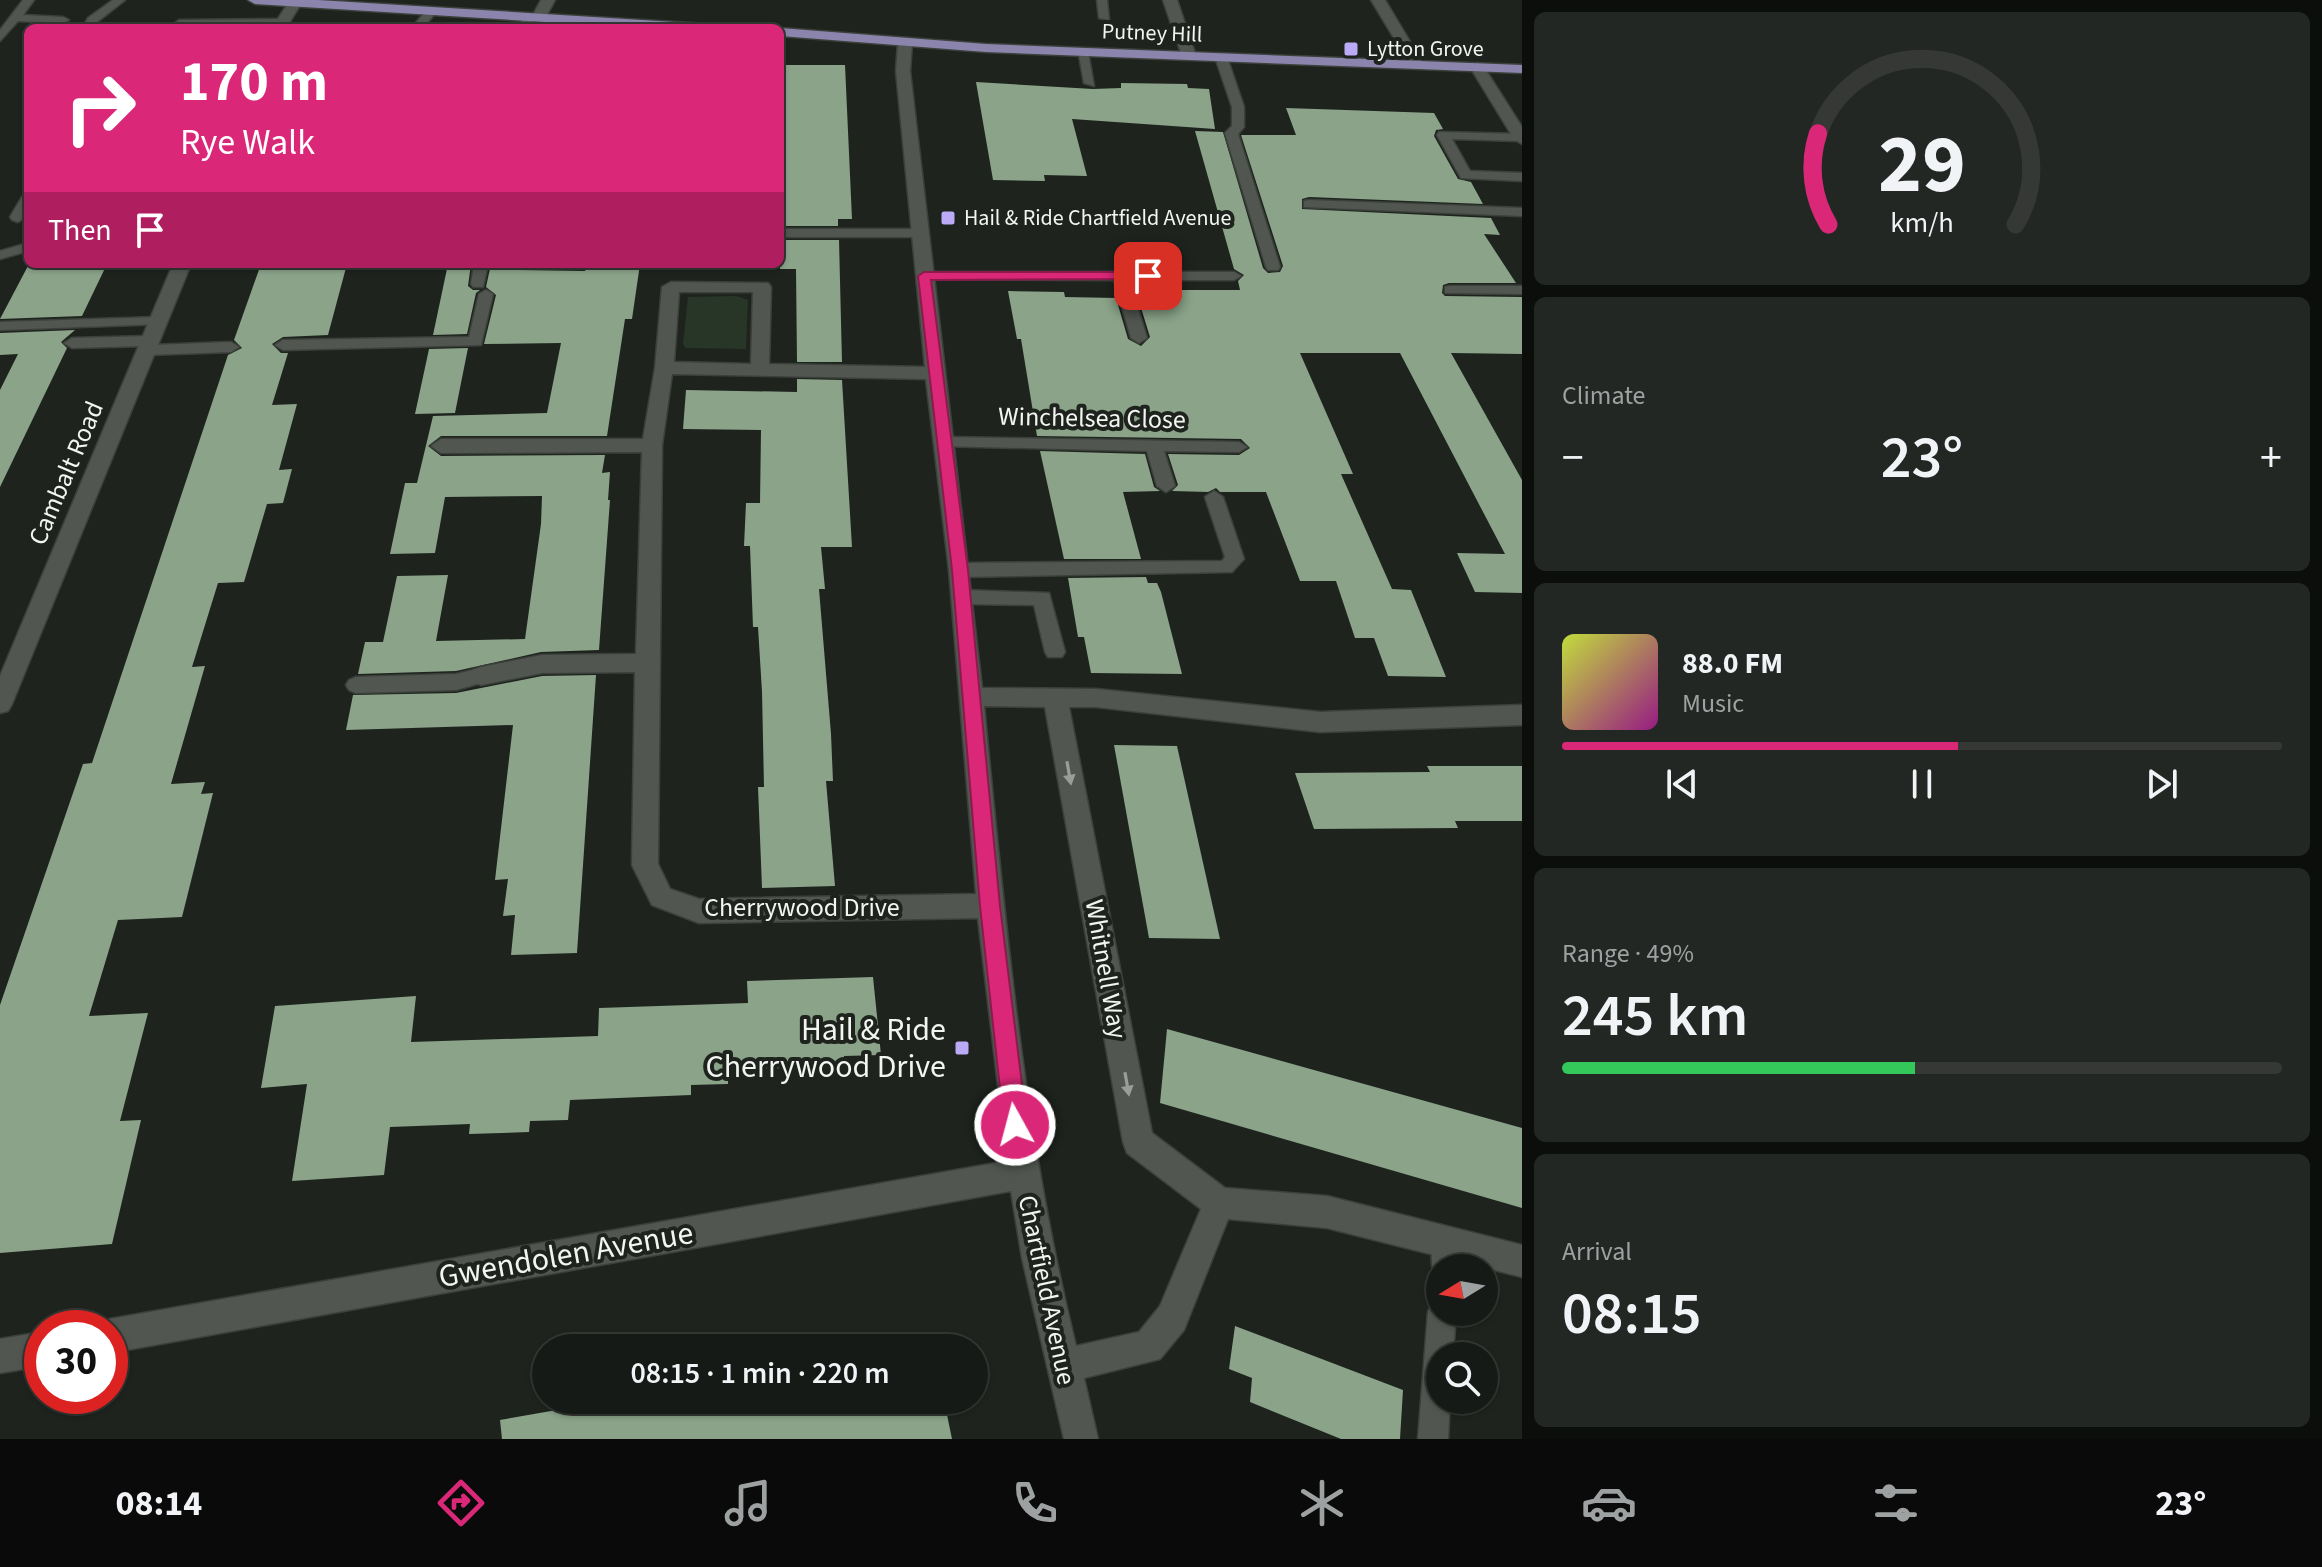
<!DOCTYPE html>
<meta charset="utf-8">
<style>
body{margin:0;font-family:"Source Sans 3",sans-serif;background:#232723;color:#f1f3f6;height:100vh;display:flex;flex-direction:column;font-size:30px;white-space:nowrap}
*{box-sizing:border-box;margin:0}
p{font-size:26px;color:#9ea1a1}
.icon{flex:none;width:44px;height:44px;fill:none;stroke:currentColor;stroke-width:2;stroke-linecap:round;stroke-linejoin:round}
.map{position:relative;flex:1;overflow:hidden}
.sheet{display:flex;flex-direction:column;gap:12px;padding:12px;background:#0c0e0c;width:800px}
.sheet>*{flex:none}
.top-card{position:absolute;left:24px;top:24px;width:760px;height:244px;border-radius:12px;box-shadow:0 2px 6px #0004,0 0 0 2px #353835;background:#db2777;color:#fff;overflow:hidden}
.needle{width:52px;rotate:259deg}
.fabs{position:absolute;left:1426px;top:1254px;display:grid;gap:16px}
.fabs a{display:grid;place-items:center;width:72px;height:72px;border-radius:50%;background:#161a16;box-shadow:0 2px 6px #0004,0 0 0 2px #353835;font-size:40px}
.speed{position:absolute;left:24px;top:1310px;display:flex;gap:16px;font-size:40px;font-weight:700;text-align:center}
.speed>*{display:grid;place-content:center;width:104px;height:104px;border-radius:50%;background:#161a16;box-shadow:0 2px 6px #0004,0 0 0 2px #353835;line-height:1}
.speed .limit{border:12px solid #d22;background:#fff;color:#111}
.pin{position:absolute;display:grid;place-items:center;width:68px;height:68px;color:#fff;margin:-34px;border-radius:16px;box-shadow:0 4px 12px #0006}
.me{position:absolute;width:88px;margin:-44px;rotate:353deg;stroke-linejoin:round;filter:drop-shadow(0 0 6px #0008)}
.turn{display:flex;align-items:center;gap:28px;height:168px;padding:0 24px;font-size:36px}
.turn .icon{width:104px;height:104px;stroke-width:2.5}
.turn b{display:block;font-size:56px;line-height:68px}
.then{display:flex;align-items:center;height:76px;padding:0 24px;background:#0003;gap:16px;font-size:30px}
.big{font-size:60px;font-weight:600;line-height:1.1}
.sheet .card{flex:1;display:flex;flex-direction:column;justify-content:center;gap:12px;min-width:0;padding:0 28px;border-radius:12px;background:#232723}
.sheet .dial{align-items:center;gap:0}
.dial svg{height:208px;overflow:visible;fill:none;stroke:#353835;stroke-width:7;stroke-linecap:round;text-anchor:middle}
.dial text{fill:#f1f3f6;stroke:none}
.song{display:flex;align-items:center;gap:24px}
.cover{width:96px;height:96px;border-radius:12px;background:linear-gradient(135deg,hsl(70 70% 55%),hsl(310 70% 35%))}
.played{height:8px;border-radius:4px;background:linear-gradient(90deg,#db2777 55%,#353835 55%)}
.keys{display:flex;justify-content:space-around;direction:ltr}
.heat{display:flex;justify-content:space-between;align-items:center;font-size:44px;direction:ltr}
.charge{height:12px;border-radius:6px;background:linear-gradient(90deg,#34c759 49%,#353835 0)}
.trip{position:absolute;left:532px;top:1334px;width:456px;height:80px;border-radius:40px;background:#161a16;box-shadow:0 2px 6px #0004,0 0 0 2px #353835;font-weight:600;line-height:80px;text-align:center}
.tabs{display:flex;height:128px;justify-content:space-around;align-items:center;background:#090a09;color:#9ea1a1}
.tabs .icon{width:56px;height:56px}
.tabs .selected{color:#db2777}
.tabs b{font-size:36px;color:#f1f3f6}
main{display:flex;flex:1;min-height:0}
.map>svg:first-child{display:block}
.green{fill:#283628}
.building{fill:#8aa389}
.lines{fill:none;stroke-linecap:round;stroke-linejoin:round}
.service-casing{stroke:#3b403b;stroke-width:3}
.minor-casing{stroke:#3b403b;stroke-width:3}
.primary-casing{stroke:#3b403b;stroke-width:3}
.service{fill:#515750;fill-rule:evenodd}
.minor{fill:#515750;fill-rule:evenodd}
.primary{fill:#8b84ac;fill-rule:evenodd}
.oneway{fill:#999e99}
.route{fill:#db2777;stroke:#8e194d;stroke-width:2}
.poi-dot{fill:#bbaaf6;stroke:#1e231e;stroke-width:3}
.labels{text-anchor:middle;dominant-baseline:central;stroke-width:8;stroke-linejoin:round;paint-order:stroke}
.far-street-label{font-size:22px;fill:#f2f5f2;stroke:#1e231e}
.far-poi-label{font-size:22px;fill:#f2f5f2;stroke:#1e231e;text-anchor:start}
.street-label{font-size:26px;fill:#f2f5f2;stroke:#1e231e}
.near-poi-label{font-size:32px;fill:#f2f5f2;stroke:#1e231e;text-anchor:end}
.near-street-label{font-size:32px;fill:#f2f5f2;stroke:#1e231e}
</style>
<main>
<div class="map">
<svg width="1522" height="1439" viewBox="0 0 1522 1439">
<rect width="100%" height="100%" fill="#1e231e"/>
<polygon class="green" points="736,296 748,300 746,349 686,348 683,344 688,297"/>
<g class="building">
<polygon points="780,65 845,65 852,219 838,219 838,226 780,226"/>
<polygon points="976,82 1093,89 1121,88 1121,83 1187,84 1188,88 1209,89 1215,129 1072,119 1087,176 1044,175 1045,181 993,180"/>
<polygon points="1286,108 1434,113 1443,129 1436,130 1434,136 1458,179 1471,182 1483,204 1309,197 1302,199 1302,209 1491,218 1500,235 1484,234 1516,283 1449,283 1443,285 1442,293 1445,296 1522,297 1522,354 1451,353 1522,480 1522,593 1475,592 1457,553 1505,554 1400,353 1300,353 1353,474 1341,474 1392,589 1411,590 1446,677 1388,676 1374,638 1355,638 1336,581 1300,581 1266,492 1220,492 1216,488 1208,492 1172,491 1178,485 1168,454 1239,455 1250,448 1241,439 1037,436 1021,339 1017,339 1008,291 1064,292 1065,297 1116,298 1128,339 1141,346 1150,337 1138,298 1174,298 1172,290 1240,290 1238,281 1244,275 1234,269 1195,131 1223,132 1263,268 1268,273 1280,272 1283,266 1241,135 1296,135"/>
<polygon points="780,240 839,240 842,362 797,362 796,269 780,269"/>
<polygon points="29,264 107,264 82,316 0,319"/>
<polygon points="261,264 347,264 328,335 283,337 272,344 281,353 288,353 272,405 297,404 279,470 292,469 283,503 267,504 244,582 218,583 192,667 205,666 171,784 205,782 201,794 213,793 182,917 118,920 89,1016 148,1013 120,1121 141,1120 112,1244 0,1253 0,1005 83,764 92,763 228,355 242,348 234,340"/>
<polygon points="448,264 471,264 468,286 473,290 480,290 476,293 467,334 433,335"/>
<polygon points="491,264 520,264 519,270 585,271 587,264 640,264 632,319 625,319 607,436 441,436 428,446 441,456 605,455 602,473 610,472 608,500 610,500 599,650 541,652 456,671 358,674 365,642 383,642 397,576 448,575 436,641 525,639 541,524 542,496 445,497 435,553 390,554 405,483 417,483 433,416 547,413 561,343 484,344 496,295 486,287"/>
<polygon points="75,330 61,342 67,348 0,487 0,390 18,354 0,355 0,333"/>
<polygon points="468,348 455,413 415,414 429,349"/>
<polygon points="797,379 842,380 852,547 821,547 825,589 819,589 831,734 833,781 826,781 835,886 762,888 758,787 764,787 762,692 758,627 753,627 750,546 744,546 746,503 760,503 761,430 683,429 686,390 797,392"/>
<polygon points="1040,451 1145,454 1154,487 1160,491 1123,492 1141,559 1064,559"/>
<polygon points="1146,577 1148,583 1157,583 1161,592 1182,674 1091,673 1084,637 1078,637 1068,578"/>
<polygon points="596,675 577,953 511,955 515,915 503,916 508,879 495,880 513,725 346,730 353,695 456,693 542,676"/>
<polygon points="1114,745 1177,746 1220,939 1149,938"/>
<polygon points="1427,766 1522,766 1522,821 1455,821 1458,828 1314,829 1295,773 1430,772"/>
<polygon points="873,977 881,1055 844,1056 844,1066 728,1070 728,1084 691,1085 691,1095 570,1100 568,1120 530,1121 529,1132 469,1134 470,1124 390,1127 384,1175 292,1181 307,1084 261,1088 275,1006 416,996 411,1042 598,1036 599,1008 748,1003 747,981"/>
<polygon points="1167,1029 1522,1128 1522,1208 1160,1103"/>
<polygon points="1235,1326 1403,1390 1400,1439 1341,1439 1250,1402 1252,1378 1229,1369"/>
<polygon points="614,1400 944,1400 952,1439 502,1439 500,1420"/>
</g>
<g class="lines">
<defs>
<g id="service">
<polygon points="23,0 34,0 23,15 63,17 69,20 63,23 18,21 0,41 0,30"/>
<polygon points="113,0 125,0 97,22 94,28 82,28 88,18"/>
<polygon points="1097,0 1107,0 1109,20 1099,18"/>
<polygon points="428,9 437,11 423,28 411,28"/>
<polygon points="529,14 535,17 529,28 517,28 525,15"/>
<polygon points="282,19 286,20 286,24 169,28 179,20"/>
<polygon points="1078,50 1088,52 1094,86 1084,83"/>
<polygon points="1221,54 1227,57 1244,107 1244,127 1238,134 1280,267 1278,270 1268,270 1266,267 1225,133 1232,126 1232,107 1215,57"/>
<polygon points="1439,132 1522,134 1520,141 1452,139 1470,171 1522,173 1522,181 1461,178 1437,135"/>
<polygon points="1309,200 1522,208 1522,216 1304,207 1304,201"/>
<polygon points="780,229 921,229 928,233 921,237 780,237"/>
<polygon points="28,243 28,251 0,259 0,251"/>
<polygon points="474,264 488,264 483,287 473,287 471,284"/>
<polygon points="924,272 1234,272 1241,276 1234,280 1129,280 1147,338 1139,343 1131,338 1114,280 919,279 919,273"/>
<polygon points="1450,286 1522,286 1522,294 1445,293 1445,287"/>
<polygon points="486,290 493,294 481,345 283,350 275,345 283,340 469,337 479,294"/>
<polygon points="158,317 163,318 163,324 0,330 0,322"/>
<polygon points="150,336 158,341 152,345 231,342 239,347 231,352 147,355 139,350 145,346 72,348 64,343 72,338"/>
<polygon points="945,437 1239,442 1247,447 1239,452 1164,451 1175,486 1166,492 1157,486 1147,451 939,446 937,442 939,438"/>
<polygon points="1214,491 1223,497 1244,559 1232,572 960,577 951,570 960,563 1222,561 1225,557 1205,497"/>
<polygon points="963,590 1049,593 1065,652 1062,657 1048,657 1045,652 1034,605 963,604 954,597"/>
<polygon points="481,668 488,671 491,676 488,681 456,690 356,693 349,690 346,685 349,680 356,677 456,674"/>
<path d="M1446 1228 1455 1232 1459 1241 1458 1268H1440V1279L1435 1278C1430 1263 1431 1246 1437 1232Z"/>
<polygon points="1440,1299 1440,1312 1456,1312 1453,1356 1440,1356 1440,1400 1450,1400 1448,1439 1418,1439 1428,1312 1432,1302"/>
</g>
<g id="minor">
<polygon points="290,0 302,2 286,28 272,28"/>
<polygon points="541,0 555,0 544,20 539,21 532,17"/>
<polygon points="1163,0 1177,0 1196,56 1194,59 1182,56"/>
<polygon points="1371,0 1385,0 1424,65 1422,68 1412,68"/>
<path d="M905 39 912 43 910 71 982 688 1096 689 1320 712 1522 705V725L1320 732 1096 707H1069L1152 1133 1225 1188 1327 1196 1522 1245V1277L1327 1228 1228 1219 1184 1330 1160 1359 1084 1378 1098 1439H1064L1022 1258 1011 1191 110 1353V1328H97L110 1319 1007 1161 978 918 699 923 652 905 632 865 635 672 542 673 481 685 473 682 469 676 473 670 481 667 542 655 636 654 642 452 441 453 431 446 441 439H643L655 368 662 287 671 282 768 283 771 287 769 364 925 367 896 71 898 43ZM679 292H753L751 364 674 362ZM672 374 926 379 949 570 976 894 699 899 670 889 658 864 662 445ZM984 706 1045 707 1123 1142 1127 1153 1201 1209 1160 1306 1139 1332 1076 1346C1024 1136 1005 921 984 706Z"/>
<polygon points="1477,63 1482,64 1522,127 1522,144 1514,139 1470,67"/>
<polygon points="28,195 26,217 18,222 12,220 10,217 22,197"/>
<polygon points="173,264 191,264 12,704 8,711 0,713 0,676"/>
<polygon points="42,1332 42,1366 0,1373 0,1339"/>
</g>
<g id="primary">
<polygon points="248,0 318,0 707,24 714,28 642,28 255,4"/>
<polygon points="780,28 986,44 1522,65 1522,73 986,52 780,36"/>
</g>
</defs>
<use href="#service" class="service-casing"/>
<use href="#minor" class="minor-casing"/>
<use href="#primary" class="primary-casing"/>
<use href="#service" class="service"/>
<use href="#minor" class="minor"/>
<use href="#primary" class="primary"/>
</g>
<defs><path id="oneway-solid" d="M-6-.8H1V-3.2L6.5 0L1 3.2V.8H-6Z" transform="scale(2)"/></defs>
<g class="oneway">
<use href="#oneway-solid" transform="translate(1069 773) rotate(80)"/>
<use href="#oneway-solid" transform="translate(1127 1084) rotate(80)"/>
</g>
<polygon class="route" points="1148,272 1155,276 1153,279 931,280 968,570 1000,906 1027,1125 1023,1133 1015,1136 1007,1133 1004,1125 980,906 952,570 918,276 924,272"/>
<g class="poi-dot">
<rect x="1343" y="41" width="16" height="16" rx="4"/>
<rect x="940" y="210" width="16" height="16" rx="4"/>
<rect x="954" y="1040" width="16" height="16" rx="4"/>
</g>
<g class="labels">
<g class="far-street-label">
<text transform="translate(1152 33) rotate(2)">Putney Hill</text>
</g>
<g class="far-poi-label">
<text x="1367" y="49">Lytton Grove</text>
<text x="964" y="218">Hail &amp; Ride Chartfield Avenue</text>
</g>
<g class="street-label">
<text transform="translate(1092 418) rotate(1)">Winchelsea Close</text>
<text transform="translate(66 473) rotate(-67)">Cambalt Road</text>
<text x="802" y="907">Cherrywood Drive</text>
<text transform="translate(1106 969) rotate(80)">Whitnell Way</text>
<text transform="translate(1047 1290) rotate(78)">Chartfield Avenue</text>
</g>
<g class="near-poi-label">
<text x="946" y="1030">Hail &amp; Ride<tspan x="946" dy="37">Cherrywood Drive</tspan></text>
</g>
<g class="near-street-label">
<text transform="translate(566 1255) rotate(-10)">Gwendolen Avenue</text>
</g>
</g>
</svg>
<div class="fabs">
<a><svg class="needle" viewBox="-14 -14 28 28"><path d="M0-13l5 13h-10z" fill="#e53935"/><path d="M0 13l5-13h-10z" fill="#9ea1a1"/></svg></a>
<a><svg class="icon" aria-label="search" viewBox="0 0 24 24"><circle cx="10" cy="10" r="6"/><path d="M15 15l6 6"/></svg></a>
</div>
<div class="speed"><div class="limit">30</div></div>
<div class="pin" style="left:1148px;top:276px;background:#d93025"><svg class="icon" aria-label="arrive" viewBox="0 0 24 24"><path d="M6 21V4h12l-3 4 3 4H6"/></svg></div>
<svg class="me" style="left:1015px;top:1125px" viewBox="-20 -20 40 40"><circle r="17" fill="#db2777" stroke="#fff" stroke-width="3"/><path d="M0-11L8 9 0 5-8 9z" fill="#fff"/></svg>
<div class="trip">08:15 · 1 min · 220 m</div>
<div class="top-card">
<div class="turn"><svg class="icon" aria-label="right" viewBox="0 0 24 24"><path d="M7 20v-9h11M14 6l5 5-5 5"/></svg><div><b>170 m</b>Rye Walk</div></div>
<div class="then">Then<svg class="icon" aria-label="arrive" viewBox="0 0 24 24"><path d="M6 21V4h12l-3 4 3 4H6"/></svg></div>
</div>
</div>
<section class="sheet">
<div class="card dial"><svg viewBox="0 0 100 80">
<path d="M14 69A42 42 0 1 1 86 69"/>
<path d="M14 69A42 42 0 0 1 10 34" stroke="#db2777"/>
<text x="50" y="56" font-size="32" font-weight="700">29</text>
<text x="50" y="72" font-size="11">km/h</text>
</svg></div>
<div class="card"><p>Climate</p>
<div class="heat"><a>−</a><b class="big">23°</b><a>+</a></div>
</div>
<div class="card">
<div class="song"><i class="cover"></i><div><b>88.0 FM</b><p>Music</p></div></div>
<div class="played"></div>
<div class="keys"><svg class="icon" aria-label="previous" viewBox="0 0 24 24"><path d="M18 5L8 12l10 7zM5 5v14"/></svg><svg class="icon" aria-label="pause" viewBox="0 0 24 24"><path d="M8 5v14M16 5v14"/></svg><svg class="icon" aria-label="next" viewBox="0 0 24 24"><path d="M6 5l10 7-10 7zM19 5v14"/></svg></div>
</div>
<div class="card"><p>Range · 49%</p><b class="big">245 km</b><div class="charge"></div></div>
<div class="card"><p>Arrival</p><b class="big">08:15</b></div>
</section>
</main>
<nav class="tabs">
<b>08:14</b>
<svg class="icon selected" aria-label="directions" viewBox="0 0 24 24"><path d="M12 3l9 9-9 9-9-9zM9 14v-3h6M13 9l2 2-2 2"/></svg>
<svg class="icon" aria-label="music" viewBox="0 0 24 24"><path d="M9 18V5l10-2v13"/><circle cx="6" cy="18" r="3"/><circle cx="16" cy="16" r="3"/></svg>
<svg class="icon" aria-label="phone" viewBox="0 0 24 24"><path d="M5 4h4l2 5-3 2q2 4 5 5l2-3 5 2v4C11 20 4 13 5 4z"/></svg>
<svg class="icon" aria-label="climate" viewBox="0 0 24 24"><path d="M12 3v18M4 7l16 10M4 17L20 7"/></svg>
<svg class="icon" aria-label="car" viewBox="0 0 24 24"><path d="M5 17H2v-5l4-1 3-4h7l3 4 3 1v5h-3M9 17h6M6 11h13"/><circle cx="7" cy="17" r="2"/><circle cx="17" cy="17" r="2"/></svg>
<svg class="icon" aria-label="filters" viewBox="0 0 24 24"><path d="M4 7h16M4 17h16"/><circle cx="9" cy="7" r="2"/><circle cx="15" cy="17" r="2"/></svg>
<b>23°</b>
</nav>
